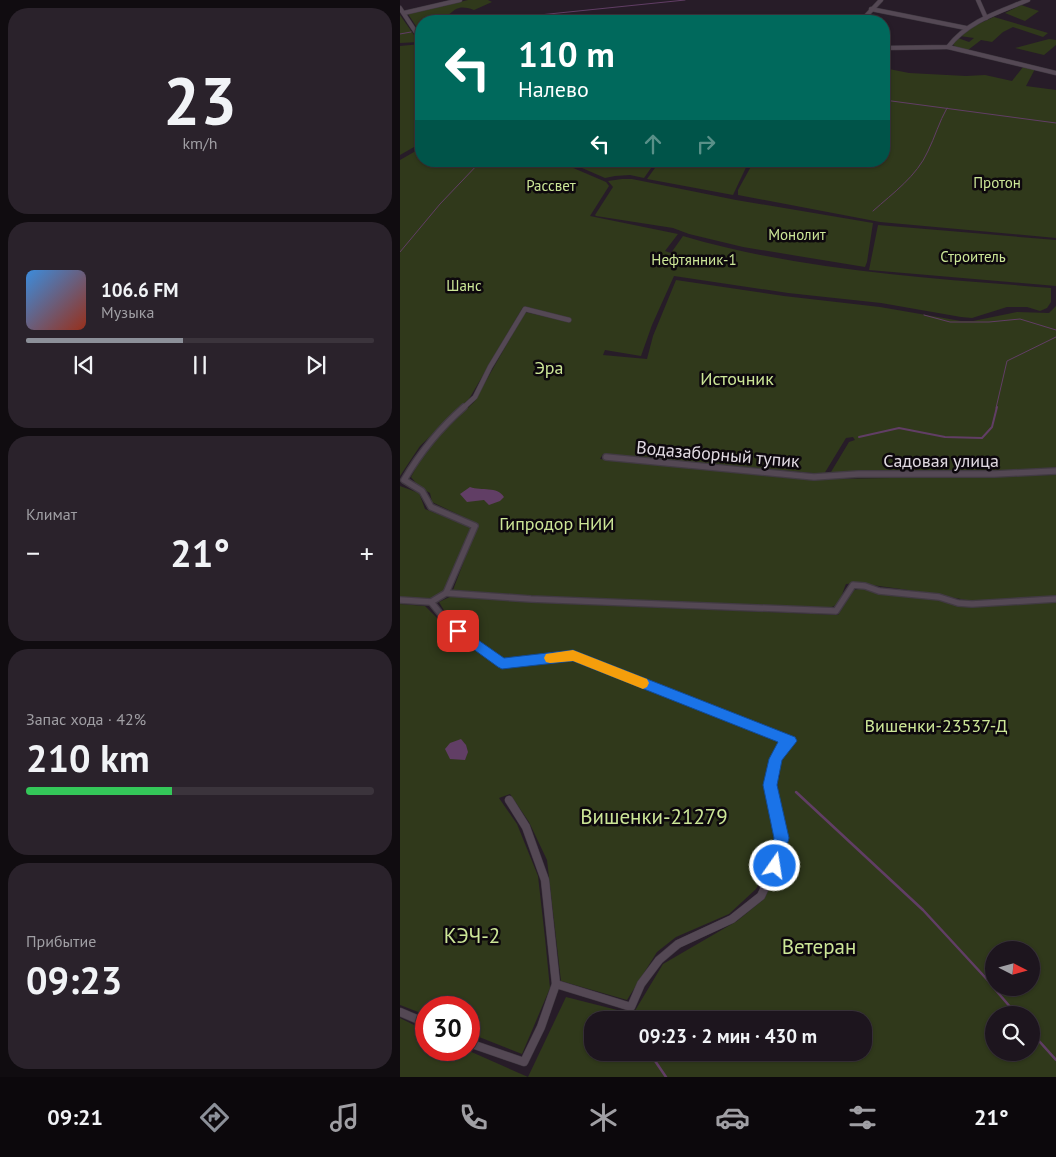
<!DOCTYPE html>
<html lang="ru">
<meta charset="utf-8">
<style>
body{margin:0;font-family:"PT Sans",sans-serif;background:#2a222b;color:#f1f3f6;height:100vh;display:flex;flex-direction:column;font-size:19px;white-space:nowrap}
*{box-sizing:border-box;margin:0}
p{font-size:16px;color:#a09fa4}
.icon{flex:none;width:28px;height:28px;fill:none;stroke:currentColor;stroke-width:2;stroke-linecap:round;stroke-linejoin:round}
.map{position:relative;flex:1;overflow:hidden}
.details{display:flex;flex-direction:column;gap:8px;padding:8px;background:#100c10;width:400px}
.details>*{flex:none}
.hud{position:absolute;left:15px;top:15px;width:475px;height:152px;border-radius:20px;box-shadow:0 1px 4px #0004,0 0 0 1px #3b343c;background:#00695c;color:#fff;overflow:hidden}
.needle{width:32px;rotate:96deg}
.controls{position:absolute;left:585px;top:941px;display:grid;gap:10px}
.controls a{display:grid;place-items:center;width:55px;height:55px;border-radius:50%;background:#1d151e;box-shadow:0 1px 4px #0004,0 0 0 1px #3b343c;font-size:25px}
.speed{position:absolute;left:15px;top:996px;display:flex;gap:10px;font-size:25px;font-weight:700;text-align:center}
.speed>*{display:grid;place-content:center;width:65px;height:65px;border-radius:50%;background:#1d151e;box-shadow:0 1px 4px #0004,0 0 0 1px #3b343c;line-height:1}
.speed .limit{border:8px solid #d22;background:#fff;color:#111}
.pin{position:absolute;display:grid;place-items:center;width:42px;height:42px;color:#fff;margin:-21px;border-radius:10px;box-shadow:0 2px 8px #0006}
.me{position:absolute;width:55px;margin:-28px;rotate:13deg;stroke-linejoin:round;filter:drop-shadow(0 0 4px #0008)}
.turn{display:flex;align-items:center;gap:18px;height:105px;padding:0 20px;font-size:22px}
.turn .icon{width:65px;height:65px;stroke-width:2.5}
.turn b{display:block;font-size:35px;line-height:42px}
.lanes{display:flex;align-items:center;height:48px;padding:0 20px;background:#0003;justify-content:center;gap:25px;direction:ltr}
.lanes .off{opacity:.35}
.big{font-size:38px;font-weight:700;line-height:1.1}
.details .card{flex:1;display:flex;flex-direction:column;justify-content:center;gap:8px;min-width:0;padding:0 18px;border-radius:20px;background:#2a222b}
.details .dial{align-items:center;gap:0}
.dial b{font-size:65px;line-height:1}
.song{display:flex;align-items:center;gap:15px}
.cover{width:60px;height:60px;border-radius:8px;background:linear-gradient(135deg,hsl(210 70% 55%),hsl(10 70% 35%))}
.played{height:5px;border-radius:2px;background:linear-gradient(90deg,#8c9099 45%,#3b343c 45%)}
.keys{display:flex;justify-content:space-around;direction:ltr}
.heat{display:flex;justify-content:space-between;align-items:center;font-size:28px;direction:ltr}
.charge{height:8px;border-radius:4px;background:linear-gradient(90deg,#34c759 42%,#3b343c 0)}
.trip{position:absolute;left:184px;top:1011px;width:288px;height:50px;border-radius:20px;background:#1d151e;box-shadow:0 1px 4px #0004,0 0 0 1px #3b343c;font-weight:700;line-height:50px;text-align:center}
.menu{display:flex;height:80px;justify-content:space-around;align-items:center;background:#0c080c;color:#a09fa4}
.menu .icon{width:35px;height:35px}
.menu .active{color:#8c9099}
.menu b{font-size:22px;color:#f1f3f6}
main{display:flex;flex:1;min-height:0}
.map>svg:first-child{display:block}
.green{fill:#30391b;fill-rule:evenodd}
.water{fill:#613e65}
.lines{fill:none;stroke-linecap:round;stroke-linejoin:round}
.stream-far2{stroke:#613e65;stroke-width:1}
.stream-far1{stroke:#613e65;stroke-width:2}
.stream{stroke:#613e65;stroke-width:2.5}
.street-far3-casing{stroke:#413a42;stroke-width:5}
.street-far2-casing{stroke:#413a42;stroke-width:5.5}
.street-far1-casing{stroke:#413a42;stroke-width:8}
.street-casing{stroke:#413a42;stroke-width:9}
.street-far3{stroke:#544854;stroke-width:4}
.street-far2{stroke:#544854;stroke-width:4.5}
.street-far1{stroke:#544854;stroke-width:5.5}
.street{stroke:#544854;stroke-width:8}
.route{fill:#1a73e8;stroke:#114b97}
.slow{fill:#f59e0b}
.labels{text-anchor:middle;dominant-baseline:central;stroke-width:5;stroke-linejoin:round;paint-order:stroke}
.far-park-label{font-size:15px;fill:#cce697;stroke:#0d080d}
.park-label{font-size:18px;fill:#cce697;stroke:#0d080d}
.street-label{font-size:18px;fill:#e1dae2;stroke:#0d080d}
.near-park-label{font-size:21px;fill:#cce697;stroke:#0d080d}
</style>
<main>
<section class="details">
<div class="card dial"><b>23</b><p>km/h</p></div>
<div class="card">
<div class="song"><i class="cover"></i><div><b>106.6 FM</b><p>Музыка</p></div></div>
<div class="played"></div>
<div class="keys"><svg class="icon" aria-label="previous" viewBox="0 0 24 24"><path d="M18 5L8 12l10 7zM5 5v14"/></svg><svg class="icon" aria-label="pause" viewBox="0 0 24 24"><path d="M8 5v14M16 5v14"/></svg><svg class="icon" aria-label="next" viewBox="0 0 24 24"><path d="M6 5l10 7-10 7zM19 5v14"/></svg></div>
</div>
<div class="card"><p>Климат</p>
<div class="heat"><a>−</a><b class="big">21°</b><a>+</a></div>
</div>
<div class="card"><p>Запас хода · 42%</p><b class="big">210 km</b><div class="charge"></div></div>
<div class="card"><p>Прибытие</p><b class="big">09:23</b></div>
</section>
<div class="map">
<svg width="656" height="1077" viewBox="0 0 656 1077">
<rect width="100%" height="100%" fill="#271c28"/>
<g class="green">
<path d="M68 0H88L92 2 74 10C52 2 54 16 38 21 33 22 27 21 21 21V27L18 29 8 14Z"/>
<polygon points="621,5 639,11 625,21 605,13"/>
<polygon points="0,15 19,42 0,43"/>
<polygon points="594,17 648,33 643,37 613,27 603,32 592,42 581,40 568,50 556,48 553,44 558,38 569,42 574,38 560,36 567,29"/>
<polygon points="649,39 656,40 656,45 644,55 615,48"/>
<polygon points="21,44 21,143 0,155 0,46"/>
<polygon points="623,67 635,69 626,86 656,90 656,238 480,222 338,195 338,190 354,161 484,161 484,68 509,73 566,76 585,75 612,81"/>
<path d="M21 148V161H115L132 166 137 161H157L206 182 209 186 190 216 278 234 265 251 271 253 283 236C402 271 528 278 651 288V302L647 308 640 311 627 307H607L572 318 561 317 481 303 388 293 274 276 252 325 241 356 205 350 203 355 247 359 253 336 276 280 384 296 480 307 561 321H573L617 312 649 313 656 306V469L608 472H431L449 442 455 440 453 437 446 438 424 474 203 454 200 459 387 478 432 479 656 475V596L576 602 530 593 457 583 446 584C440 598 441 608 424 608L138 596 53 590 78 524 32 502 30 493 19 487 11 477 27 447 74 402 125 312 169 322 171 320 123 307 69 399 20 446 0 476V160Z"/>
<polygon points="166,161 256,161 244,178 230,175 215,176 205,178"/>
<polygon points="260,161 349,161 333,195 247,179"/>
<polygon points="222,179 232,179 336,200 473,223 467,262 465,267 343,247 289,234 273,228 196,216 195,215 213,187 208,181"/>
<polygon points="478,225 656,240 656,286 469,270"/>
<polygon points="0,486 19,493 25,509 71,527 43,592 27,600 0,598"/>
<path d="M465 588 534 599 554 605 578 607 628 601H656V1077H0V1018L26 1031V1050H67L128 1077 166 997 233 1014 263 964 337 921 364 899 382 864 387 836 380 804 377 780 380 776C378 763 378 749 392 743V737L304 706 174 652 105 661 77 642 51 622 39 602 54 595 148 603 438 615 454 590ZM594 950H631V988H594ZM594 1015H631V1052H594ZM192 1020H462V1052H192Z"/>
<polygon points="0,604 25,606 44,625 78,648 98,667 170,659 383,740 374,755 365,784 376,837 369,865 356,889 329,914 276,937 257,952 227,1000 161,981 147,860 129,822 110,794 99,798 117,824 138,876 145,938 150,988 122,1054 69,1033 69,1008 26,1008 26,1015 0,1005"/>
</g>
<g class="water">
<path d="M70 487C82 491 97 486 104 497L100 501 89 505 84 500 67 502 60 494Z"/>
<polygon points="61,739 66,745 68,752 65,760 50,759 45,749 50,743"/>
</g>
<g class="lines">
<g class="stream-far2">
<polyline points="81,21 285,0"/>
<polyline points="18,31 21,30"/>
<polyline points="0,34 11,32"/>
<polyline points="484,100 656,123"/>
<path d="M473 211C493 193 517 176 528 151 535 137 539 122 547 108"/>
<polyline points="0,252 40,204 81,161"/>
<polyline points="524,315 550,322 589,322 620,319 656,330"/>
<polyline points="596,408 607,361 656,337"/>
</g>
<polyline class="stream-far1" points="459,437 499,428 545,437 582,438 592,427 597,407"/>
<g class="stream">
<polyline points="396,792 523,910 594,987"/>
<polyline points="594,988 617,1015"/>
<polyline points="631,1032 656,1060"/>
<polyline points="249,1052 266,1077"/>
</g>
<defs>
<g id="street-far3">
<polyline points="578,0 586,18"/>
<polyline points="0,8 21,40"/>
<polyline points="471,9 566,28"/>
<polyline points="4,13 60,0"/>
<polyline points="229,21 275,18 465,17 481,0"/>
<polyline points="548,47 656,73"/>
<path d="M484 48 548 47C568 21 599 12 628 0"/>
</g>
<polyline id="street-far2" points="63,408 75,397 90,367 125,309 169,320"/>
<g id="street-far1">
<polyline points="206,457 414,477 458,474 595,474 656,471"/>
<polyline points="46,593 131,599 436,611 453,585 465,586 479,591 539,597 558,603 572,604 656,599"/>
<path d="M0 600 31 602 46 593 75 526 31 507 22 491 4 480C21 451 39 429 64 407"/>
<polyline points="31,602 47,622 103,663 173,655 290,701"/>
</g>
<g id="street">
<polyline points="156,984 231,1007 241,984 259,960 278,944 332,919 361,896 375,866 382,838 370,785 376,759 385,744 390,741 287,700"/>
<polyline points="0,1012 26,1023"/>
<polyline points="69,1043 124,1062 141,1027 156,984 145,880 126,827 109,800"/>
</g>
</defs>
<use href="#street-far3" class="street-far3-casing"/>
<use href="#street-far2" class="street-far2-casing"/>
<use href="#street-far1" class="street-far1-casing"/>
<use href="#street" class="street-casing"/>
<use href="#street-far3" class="street-far3"/>
<use href="#street-far2" class="street-far2"/>
<use href="#street-far1" class="street-far1"/>
<use href="#street" class="street"/>
</g>
<polygon class="route" points="58,626 104,658 173,650 395,737 397,741 382,760 377,785 389,838 380,871 375,874 370,871 368,866 374,838 363,785 369,759 378,742 173,661 102,669 98,667 54,635 52,631 54,627"/>
<polygon class="slow" points="173,650 247,679 249,683 247,687 243,689 173,661 150,663 146,662 144,658 146,654"/>
<g class="labels">
<g class="far-park-label">
<text x="597" y="182">Протон</text>
<text x="151" y="185">Рассвет</text>
<text x="397" y="234">Монолит</text>
<text x="573" y="256">Строитель</text>
<text x="294" y="259">Нефтянник-1</text>
<text x="64" y="285">Шанс</text>
</g>
<g class="park-label">
<text x="149" y="367">Эра</text>
<text x="337" y="378">Источник</text>
<text x="157" y="523">Гипродор НИИ</text>
<text x="536" y="725">Вишенки-23537-Д</text>
</g>
<g class="street-label">
<text transform="translate(318 454) rotate(5)">Водазаборный тупик</text>
<text x="541" y="460">Садовая улица</text>
</g>
<g class="near-park-label">
<text x="254" y="816">Вишенки-21279</text>
<text x="72" y="935">КЭЧ-2</text>
<text x="419" y="946">Ветеран</text>
</g>
</g>
</svg>
<div class="controls">
<a><svg class="needle" viewBox="-14 -14 28 28"><path d="M0-13l5 13h-10z" fill="#e53935"/><path d="M0 13l5-13h-10z" fill="#a09fa4"/></svg></a>
<a><svg class="icon" aria-label="search" viewBox="0 0 24 24"><circle cx="10" cy="10" r="6"/><path d="M15 15l6 6"/></svg></a>
</div>
<div class="speed"><div class="limit">30</div></div>
<div class="pin" style="left:58px;top:631px;background:#d93025"><svg class="icon" aria-label="arrive" viewBox="0 0 24 24"><path d="M6 21V4h12l-3 4 3 4H6"/></svg></div>
<svg class="me" style="left:375px;top:866px" viewBox="-20 -20 40 40"><circle r="17" fill="#1a73e8" stroke="#fff" stroke-width="3"/><path d="M0-11L8 9 0 5-8 9z" fill="#fff"/></svg>
<div class="trip">09:23 · 2 мин · 430 m</div>
<div class="hud">
<div class="turn"><svg class="icon" aria-label="left" viewBox="0 0 24 24"><path d="M17 20v-9H6M10 6l-5 5 5 5"/></svg><div><b>110 m</b>Налево</div></div>
<div class="lanes"><svg class="icon" aria-label="left" viewBox="0 0 24 24"><path d="M17 20v-9H6M10 6l-5 5 5 5"/></svg><svg class="icon off" aria-label="ahead" viewBox="0 0 24 24"><path d="M12 20V5M6 11l6-6 6 6"/></svg><svg class="icon off" aria-label="right" viewBox="0 0 24 24"><path d="M7 20v-9h11M14 6l5 5-5 5"/></svg></div>
</div>
</div>
</main>
<nav class="menu">
<b>09:21</b>
<svg class="icon active" aria-label="directions" viewBox="0 0 24 24"><path d="M12 3l9 9-9 9-9-9zM9 14v-3h6M13 9l2 2-2 2"/></svg>
<svg class="icon" aria-label="music" viewBox="0 0 24 24"><path d="M9 18V5l10-2v13"/><circle cx="6" cy="18" r="3"/><circle cx="16" cy="16" r="3"/></svg>
<svg class="icon" aria-label="phone" viewBox="0 0 24 24"><path d="M5 4h4l2 5-3 2q2 4 5 5l2-3 5 2v4C11 20 4 13 5 4z"/></svg>
<svg class="icon" aria-label="climate" viewBox="0 0 24 24"><path d="M12 3v18M4 7l16 10M4 17L20 7"/></svg>
<svg class="icon" aria-label="car" viewBox="0 0 24 24"><path d="M5 17H2v-5l4-1 3-4h7l3 4 3 1v5h-3M9 17h6M6 11h13"/><circle cx="7" cy="17" r="2"/><circle cx="17" cy="17" r="2"/></svg>
<svg class="icon" aria-label="filters" viewBox="0 0 24 24"><path d="M4 7h16M4 17h16"/><circle cx="9" cy="7" r="2"/><circle cx="15" cy="17" r="2"/></svg>
<b>21°</b>
</nav>
